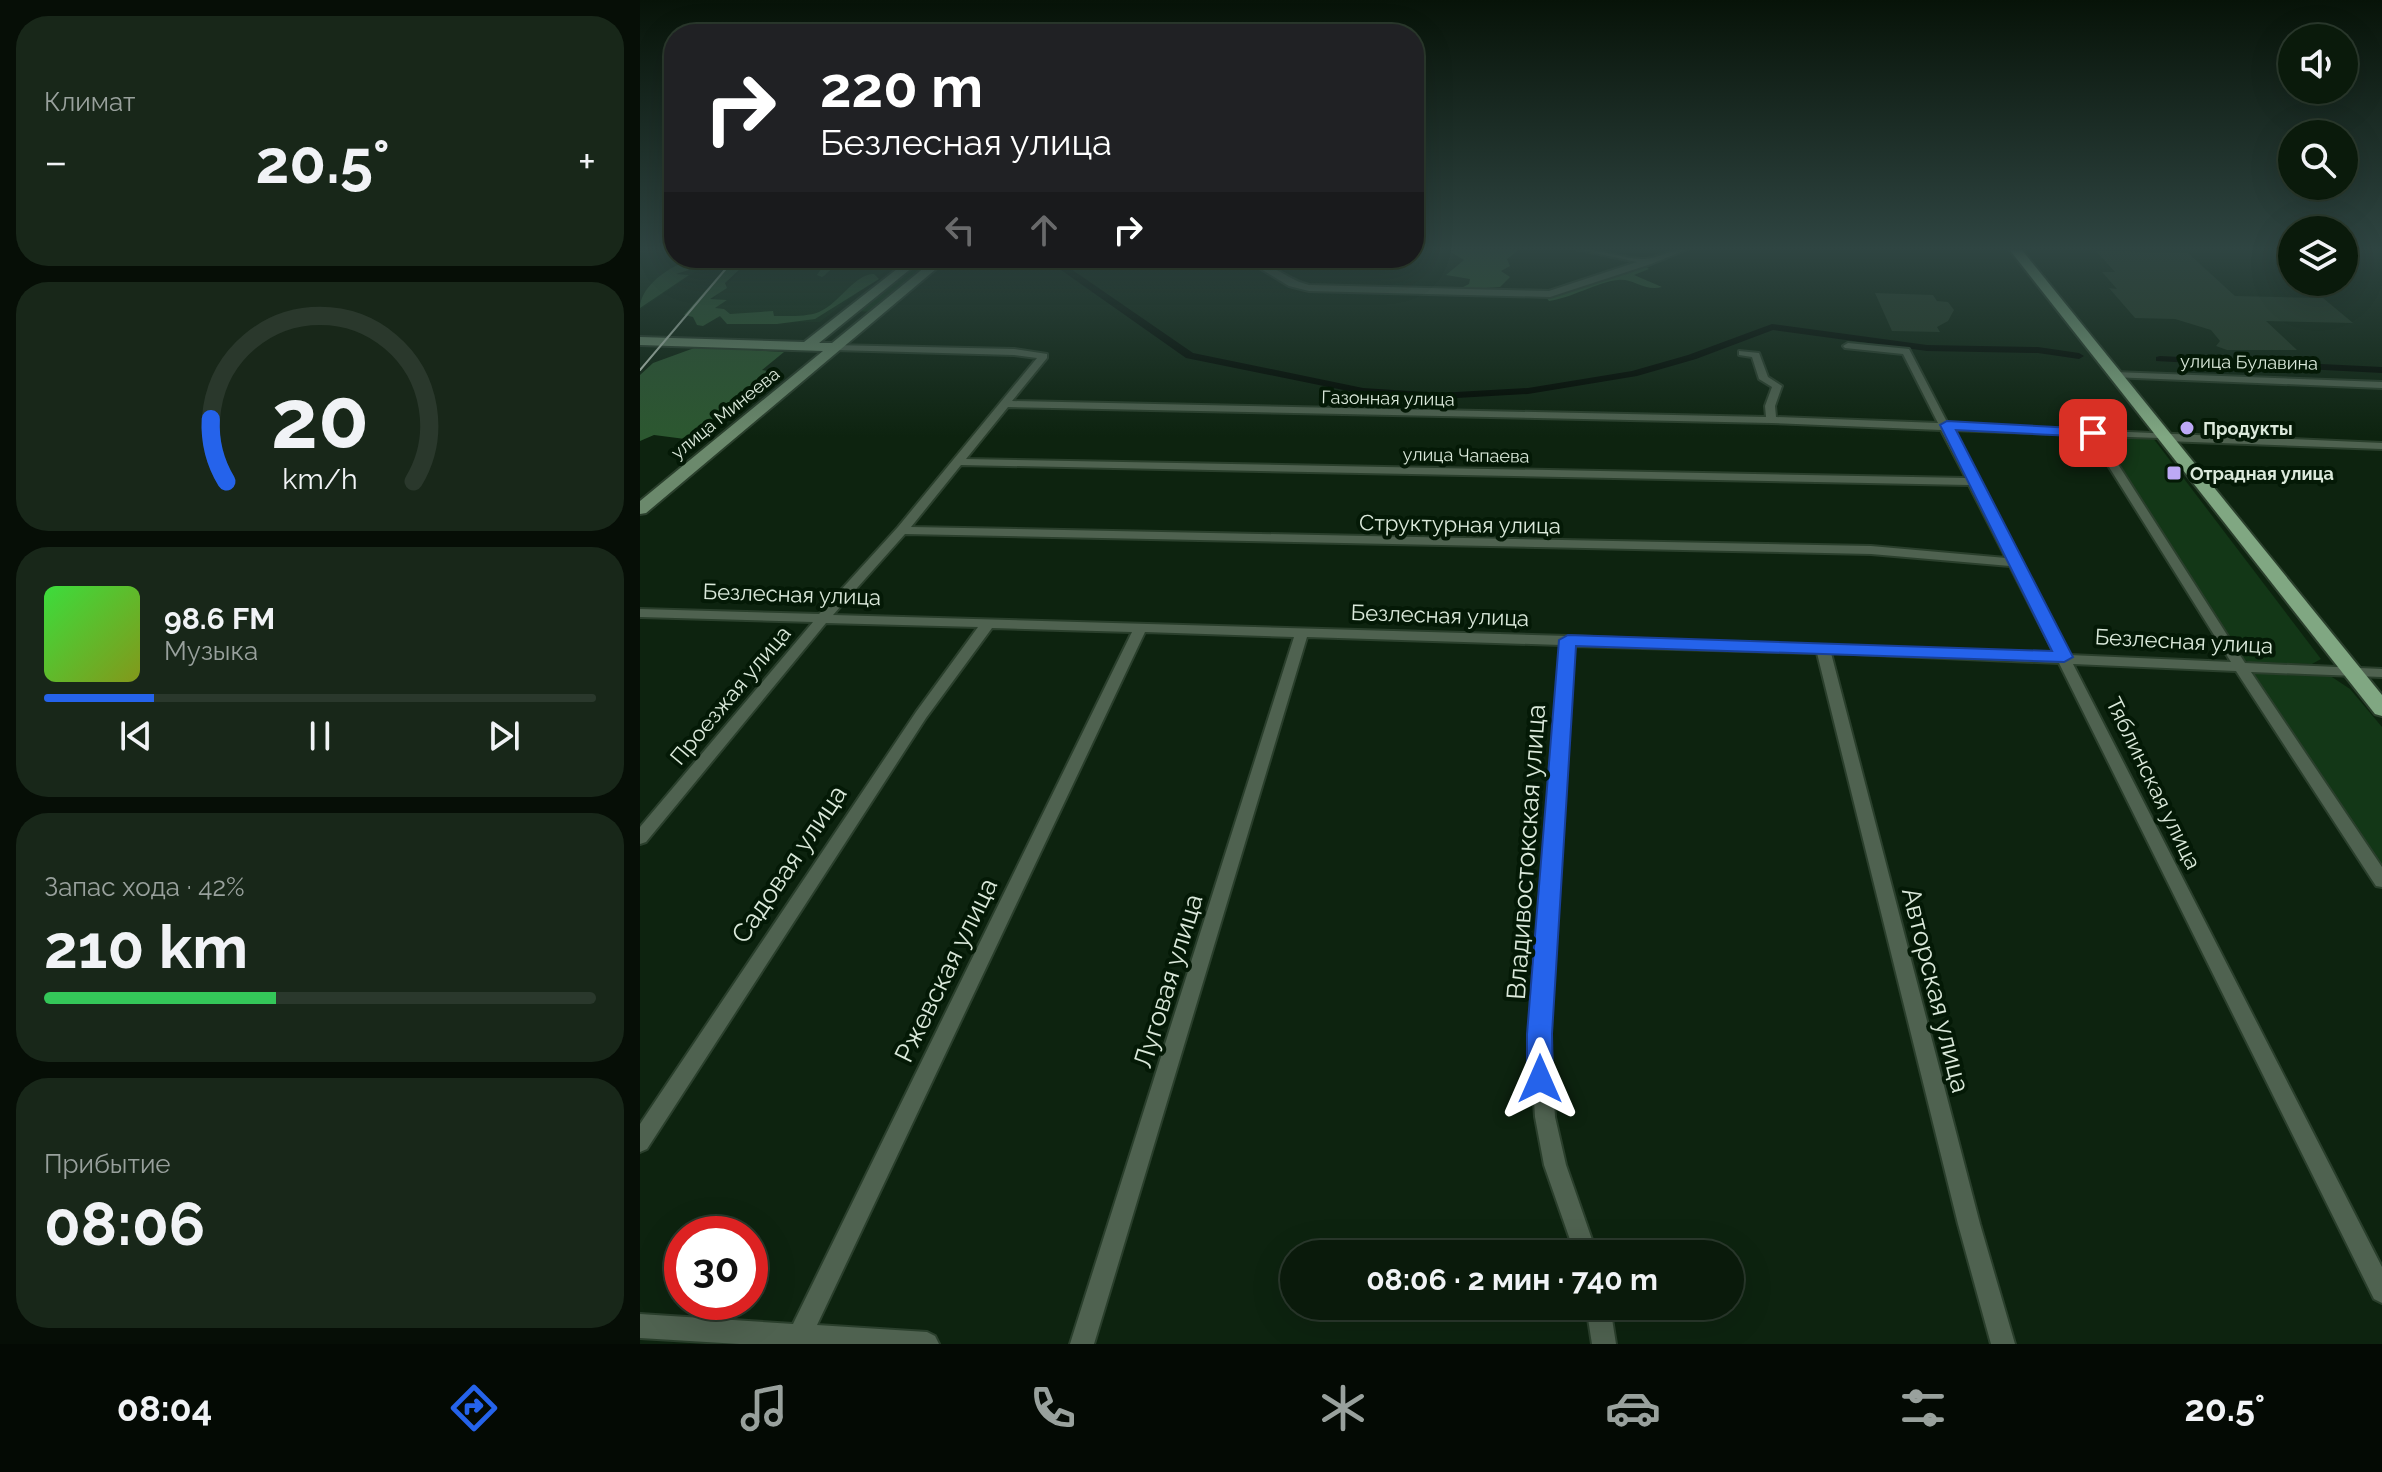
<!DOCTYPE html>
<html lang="ru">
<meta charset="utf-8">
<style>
body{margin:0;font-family:Raleway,sans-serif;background:#182719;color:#f1f3f6;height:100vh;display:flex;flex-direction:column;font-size:30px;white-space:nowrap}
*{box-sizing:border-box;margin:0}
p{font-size:26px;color:#99a19d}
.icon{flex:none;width:44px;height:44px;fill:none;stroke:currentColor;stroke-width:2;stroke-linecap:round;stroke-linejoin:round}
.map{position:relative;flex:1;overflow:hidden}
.details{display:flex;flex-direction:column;gap:16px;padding:16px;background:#060e06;width:640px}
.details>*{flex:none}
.guide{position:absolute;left:24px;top:24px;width:760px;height:244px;border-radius:32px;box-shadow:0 8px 32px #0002,0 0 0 2px #2a382c;background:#202124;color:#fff;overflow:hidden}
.buttons{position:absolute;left:1638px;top:24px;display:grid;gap:16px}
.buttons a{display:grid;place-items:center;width:80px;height:80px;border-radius:50%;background:#0a1a0b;box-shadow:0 8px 32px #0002,0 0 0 2px #2a382c;font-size:40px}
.speed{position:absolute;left:24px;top:1216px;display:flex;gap:16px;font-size:40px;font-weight:700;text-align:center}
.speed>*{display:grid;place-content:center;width:104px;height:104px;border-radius:50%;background:#0a1a0b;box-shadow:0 8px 32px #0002,0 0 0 2px #2a382c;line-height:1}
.speed .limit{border:12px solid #d22;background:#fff;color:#111}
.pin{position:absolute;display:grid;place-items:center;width:68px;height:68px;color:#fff;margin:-34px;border-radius:16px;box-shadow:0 4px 12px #0006}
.me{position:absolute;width:88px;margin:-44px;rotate:0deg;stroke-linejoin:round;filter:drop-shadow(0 0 6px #0008)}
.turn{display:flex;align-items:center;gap:28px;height:168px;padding:0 24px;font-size:36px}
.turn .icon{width:104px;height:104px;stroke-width:2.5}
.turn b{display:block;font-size:56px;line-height:68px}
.lanes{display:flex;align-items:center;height:76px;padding:0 24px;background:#0003;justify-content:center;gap:40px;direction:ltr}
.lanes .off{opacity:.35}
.big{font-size:60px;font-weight:700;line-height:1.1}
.details .tile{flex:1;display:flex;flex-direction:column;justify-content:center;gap:12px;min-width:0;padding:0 28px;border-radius:32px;background:#182719}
.details .dial{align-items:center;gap:0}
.dial svg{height:208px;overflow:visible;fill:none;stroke:#2a382c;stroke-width:7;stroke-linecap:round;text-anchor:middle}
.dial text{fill:#f1f3f6;stroke:none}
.song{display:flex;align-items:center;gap:24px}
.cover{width:96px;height:96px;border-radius:12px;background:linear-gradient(135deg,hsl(120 70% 55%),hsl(70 70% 35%))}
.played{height:8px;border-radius:4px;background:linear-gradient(90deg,#2563eb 20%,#2a382c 20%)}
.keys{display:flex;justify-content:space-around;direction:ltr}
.heat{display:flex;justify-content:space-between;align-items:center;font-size:44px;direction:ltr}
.charge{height:12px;border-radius:6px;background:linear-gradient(90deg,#34c759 42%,#2a382c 0)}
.trip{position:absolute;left:640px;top:1240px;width:464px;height:80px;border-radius:40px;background:#0a1a0b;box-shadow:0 8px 32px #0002,0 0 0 2px #2a382c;font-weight:700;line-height:80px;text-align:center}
.tabs{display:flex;height:128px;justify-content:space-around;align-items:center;background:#040a04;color:#99a19d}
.tabs .icon{width:56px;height:56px}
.tabs .active{color:#2563eb}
.tabs b{font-size:36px;color:#f1f3f6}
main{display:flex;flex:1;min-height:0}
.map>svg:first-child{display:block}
.built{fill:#0f2b12}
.green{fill:#133717}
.forest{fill:#2c5830}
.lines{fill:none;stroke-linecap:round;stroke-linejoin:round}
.canal{fill:#000800;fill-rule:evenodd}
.building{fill:#243b26}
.street-casing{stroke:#2a3f2c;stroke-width:4}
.secondary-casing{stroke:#2a3f2c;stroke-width:4}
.primary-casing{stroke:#2a3f2c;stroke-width:4}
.street{fill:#4f6250;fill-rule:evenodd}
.secondary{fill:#6b896c;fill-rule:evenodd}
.primary{fill:#80a782;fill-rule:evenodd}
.tram{stroke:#c1d0c1;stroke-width:2}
.route{fill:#2563eb;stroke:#184099;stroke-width:2}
.poi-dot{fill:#bda9f5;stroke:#041906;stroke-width:3}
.labels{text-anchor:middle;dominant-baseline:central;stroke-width:8;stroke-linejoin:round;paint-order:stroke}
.far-street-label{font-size:18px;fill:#dbe9db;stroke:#041906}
.far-poi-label{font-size:18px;font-weight:bold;fill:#dbe9db;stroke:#041906;text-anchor:start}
.street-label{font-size:22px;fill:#dbe9db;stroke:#041906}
.near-street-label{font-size:26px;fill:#dbe9db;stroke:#041906}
</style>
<main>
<section class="details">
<div class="tile"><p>Климат</p>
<div class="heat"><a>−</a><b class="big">20.5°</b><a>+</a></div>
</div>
<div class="tile dial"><svg viewBox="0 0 100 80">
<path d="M14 69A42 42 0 1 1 86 69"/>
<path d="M14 69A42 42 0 0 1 8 45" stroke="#2563eb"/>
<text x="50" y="56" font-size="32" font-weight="700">20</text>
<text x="50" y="72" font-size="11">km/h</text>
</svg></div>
<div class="tile">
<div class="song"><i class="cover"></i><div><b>98.6 FM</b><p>Музыка</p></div></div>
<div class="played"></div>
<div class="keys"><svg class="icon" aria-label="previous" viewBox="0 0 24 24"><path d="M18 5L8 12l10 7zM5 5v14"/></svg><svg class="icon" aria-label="pause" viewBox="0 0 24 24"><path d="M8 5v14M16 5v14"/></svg><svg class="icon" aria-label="next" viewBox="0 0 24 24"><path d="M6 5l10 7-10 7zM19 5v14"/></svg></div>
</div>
<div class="tile"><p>Запас хода · 42%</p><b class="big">210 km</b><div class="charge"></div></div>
<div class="tile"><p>Прибытие</p><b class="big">08:06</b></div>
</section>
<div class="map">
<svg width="1742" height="1344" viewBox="0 0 1742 1344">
<rect width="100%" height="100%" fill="#0d230f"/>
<g class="built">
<polygon points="0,249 34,249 34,258 75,258 0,310"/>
<polygon points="112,258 262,258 180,322 89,323 96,317 54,319"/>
</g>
<g class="green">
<polygon points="282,258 297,258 231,312 217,311"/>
<polygon points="1462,435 1513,438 1681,659 1672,664 1610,662 1601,659"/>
<polygon points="1619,670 1689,675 1710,689 1742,727 1742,868 1614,680 1613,672"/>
</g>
<g class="forest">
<polygon points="817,249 880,249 867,259 870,266 861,271 870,277 860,287 817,290 829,284 830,279 806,275 824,260 811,252"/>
<path d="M61 258 49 266 67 264 36 274 49 275 0 308C0 284 37 260 61 258Z"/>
<path d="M94 258H131L123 263 126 264 146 258H162L147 264V268L100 269 85 283 87 288 70 299 87 300 75 308 84 309 90 314 133 311 134 316C147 316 167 317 179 312 200 303 214 274 234 274L239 279 175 319 137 324H87L80 316 63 326 57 325 53 317 44 315Z"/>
<path d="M178 258H246L244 261 248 262C229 276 210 259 192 269 188 271 186 275 182 277L177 275 185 263 172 261Z"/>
<path d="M1004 266 1009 269 994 275 1022 287C1005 292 993 278 978 280 957 282 932 298 909 301L906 297Z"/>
<polygon points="57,347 144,352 122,370 140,373 45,439 14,435 0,441 0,375 13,363"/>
</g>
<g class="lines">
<g class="canal">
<polygon points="404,258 415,258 553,353 723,388 799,393 888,388 992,371 1048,355 1132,324 1287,345 1398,347 1439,353 1444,356 1439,359 1398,353 1287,351 1133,330 1056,359 997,376 888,394 799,399 723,394 546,358"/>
<polygon points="1520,356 1742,367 1742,373 1516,361 1516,357"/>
</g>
</g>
<g class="building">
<polygon points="1456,251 1548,253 1595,296 1683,298 1713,323 1626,321 1657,350 1587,350 1576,346 1580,341 1571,330 1535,319 1495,318 1469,288 1477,289 1462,272 1475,272"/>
<polygon points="1235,293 1293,295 1297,301 1308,302 1314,310 1308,321 1297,327 1300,332 1252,331"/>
</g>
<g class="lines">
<defs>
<g id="street">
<path d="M936 249C960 248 984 260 1005 259 1020 258 1033 248 1048 249L1011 264 910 297 669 291 649 286 603 258C626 258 646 280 669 285L909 291 997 262Z"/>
<path d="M1208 343 1269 349 1308 424 1742 443V449L1525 441 1520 438 1460 436 1605 663 1742 669V677L1611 672 1742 867V887L1736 886 1596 671 1433 664 1742 1267V1303L1734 1299 1419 663 1191 653 1340 1224 1375 1344H1351L1318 1224 1177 653 934 646 910 1034 915 1117 926 1165 957 1254H935L904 1165 895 1117 890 1034 921 645 667 637 454 1344H430L654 637 505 632 177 1325 287 1332 295 1336 299 1344H99L0 1338V1314L153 1324 492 632 352 628 286 718 7 1149 0 1152V1124L276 712 338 627 186 623 6 842 0 844V827L173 622 0 617V609L179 614 258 527 397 358 374 355 195 350 190 347 192 345 374 349 407 354V358L372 401 1126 417 1125 406 1132 387 1119 379 1112 357 1099 355V351L1119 353 1128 377 1142 386 1135 406 1136 417 1298 423 1263 354 1205 348 1203 346ZM368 407 1131 423 1301 430 1326 478 326 459ZM1312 430 1449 435 1591 662 1429 655ZM321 465 1329 485 1366 558 1231 546 271 527ZM265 534 1231 554 1370 566 1415 655 928 636 193 615Z"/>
<polygon points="1474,372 1742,382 1742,388 1471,377 1469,375"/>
<polygon points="946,1306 970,1306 976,1344 952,1344"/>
</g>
<polygon id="secondary" points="271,258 284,258 179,343 192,343 296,258 309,258 6,513 0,514 0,501 183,351 0,345 0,337 164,342"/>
<polygon id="primary" points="1369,249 1381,249 1742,695 1742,716 1735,714"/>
</defs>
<use href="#street" class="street-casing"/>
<use href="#secondary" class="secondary-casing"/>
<use href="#primary" class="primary-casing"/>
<use href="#street" class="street"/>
<use href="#secondary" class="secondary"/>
<use href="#primary" class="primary"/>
<polyline class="tram" points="0,370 95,258"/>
</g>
<linearGradient id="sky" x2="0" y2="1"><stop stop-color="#071308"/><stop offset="0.57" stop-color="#2f4542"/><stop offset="1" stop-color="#2f4542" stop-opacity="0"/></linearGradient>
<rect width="1742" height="437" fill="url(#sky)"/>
<polygon class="route" points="1307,421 1453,429 1460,433 1453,437 1316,430 1433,657 1424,662 936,646 912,1034 913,1079 909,1087 900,1091 891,1087 887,1079 887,1034 919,640 928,635 1412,651 1300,425"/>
<g class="poi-dot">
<circle cx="1547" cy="428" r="8"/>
<rect x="1526" y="465" width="16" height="16" rx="4"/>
</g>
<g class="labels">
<g class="far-street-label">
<text transform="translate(1609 362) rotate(1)">улица Булавина</text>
<text transform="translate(748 398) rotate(1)">Газонная улица</text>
<text transform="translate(85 413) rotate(-39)">улица Минеева</text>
<text transform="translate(826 455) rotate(1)">улица Чапаева</text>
</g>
<g class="far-poi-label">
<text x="1563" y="428">Продукты</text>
<text x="1550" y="473">Отрадная улица</text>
</g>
<g class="street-label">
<text transform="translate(820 524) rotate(1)">Структурная улица</text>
<text transform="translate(152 594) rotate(2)">Безлесная улица</text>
<text transform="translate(800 615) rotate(2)">Безлесная улица</text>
<text transform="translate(1544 641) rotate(3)">Безлесная улица</text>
<text transform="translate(90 695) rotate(-50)">Проезжая улица</text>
<text transform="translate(1514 783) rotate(64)">Тяблинская улица</text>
</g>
<g class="near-street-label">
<text transform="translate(886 852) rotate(-86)">Владивостокская улица</text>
<text transform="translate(149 864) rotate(-56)">Садовая улица</text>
<text transform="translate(306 970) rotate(-64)">Ржевская улица</text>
<text transform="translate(528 981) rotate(-73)">Луговая улица</text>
<text transform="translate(1296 990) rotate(76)">Авторская улица</text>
</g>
</g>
</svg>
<div class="buttons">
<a><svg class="icon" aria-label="sound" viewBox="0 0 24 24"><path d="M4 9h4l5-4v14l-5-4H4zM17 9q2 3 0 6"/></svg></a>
<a><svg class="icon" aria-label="search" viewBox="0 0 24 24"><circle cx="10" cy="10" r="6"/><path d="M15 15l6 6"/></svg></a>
<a><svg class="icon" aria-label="layers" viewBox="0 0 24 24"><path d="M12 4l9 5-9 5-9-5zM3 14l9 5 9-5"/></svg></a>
</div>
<div class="speed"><div class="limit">30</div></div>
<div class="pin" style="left:1453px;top:433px;background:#d93025"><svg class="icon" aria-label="arrive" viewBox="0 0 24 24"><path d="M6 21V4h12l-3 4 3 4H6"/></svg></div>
<svg class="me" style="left:900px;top:1079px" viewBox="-20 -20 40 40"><path d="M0-17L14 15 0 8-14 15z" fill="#2563eb" stroke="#fff" stroke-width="4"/></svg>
<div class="trip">08:06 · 2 мин · 740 m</div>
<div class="guide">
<div class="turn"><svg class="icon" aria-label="right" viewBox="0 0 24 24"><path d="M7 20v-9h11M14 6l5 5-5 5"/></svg><div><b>220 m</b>Безлесная улица</div></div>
<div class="lanes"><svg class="icon off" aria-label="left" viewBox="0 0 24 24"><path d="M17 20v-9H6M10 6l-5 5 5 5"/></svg><svg class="icon off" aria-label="ahead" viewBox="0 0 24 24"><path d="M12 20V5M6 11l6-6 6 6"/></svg><svg class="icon" aria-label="right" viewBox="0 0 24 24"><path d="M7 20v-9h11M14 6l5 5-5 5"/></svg></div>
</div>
</div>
</main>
<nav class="tabs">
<b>08:04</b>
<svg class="icon active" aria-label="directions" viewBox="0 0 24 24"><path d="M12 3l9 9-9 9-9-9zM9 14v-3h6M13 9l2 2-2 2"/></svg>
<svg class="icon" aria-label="music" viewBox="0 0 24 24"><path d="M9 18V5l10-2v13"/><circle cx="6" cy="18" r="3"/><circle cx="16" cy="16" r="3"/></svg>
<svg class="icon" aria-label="phone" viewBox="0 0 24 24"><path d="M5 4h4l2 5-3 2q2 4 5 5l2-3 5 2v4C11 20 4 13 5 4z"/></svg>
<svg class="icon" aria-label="climate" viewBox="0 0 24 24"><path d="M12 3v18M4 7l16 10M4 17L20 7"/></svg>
<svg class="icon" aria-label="car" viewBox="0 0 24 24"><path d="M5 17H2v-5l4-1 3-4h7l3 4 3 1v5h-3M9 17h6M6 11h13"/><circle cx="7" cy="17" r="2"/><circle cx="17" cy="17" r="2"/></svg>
<svg class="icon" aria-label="filters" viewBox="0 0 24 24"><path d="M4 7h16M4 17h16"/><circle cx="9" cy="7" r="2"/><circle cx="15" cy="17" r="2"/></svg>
<b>20.5°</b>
</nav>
